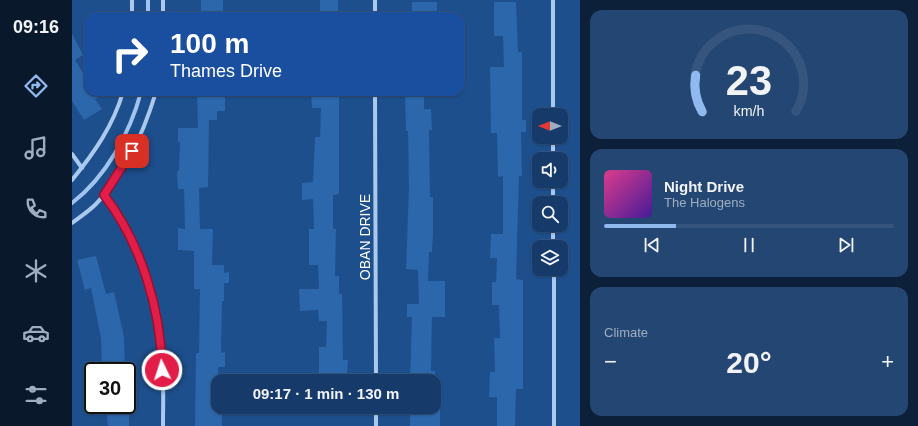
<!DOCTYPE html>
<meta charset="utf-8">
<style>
body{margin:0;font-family:Arial,sans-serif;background:#234672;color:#f1f3f6;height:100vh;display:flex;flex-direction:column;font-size:15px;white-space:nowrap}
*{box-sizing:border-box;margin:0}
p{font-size:13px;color:#9eadc1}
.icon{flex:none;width:22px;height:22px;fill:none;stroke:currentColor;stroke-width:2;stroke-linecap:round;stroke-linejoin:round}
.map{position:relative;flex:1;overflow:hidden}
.side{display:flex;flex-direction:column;gap:10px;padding:10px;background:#0c203a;width:338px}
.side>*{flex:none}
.guide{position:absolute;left:12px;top:12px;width:380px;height:84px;border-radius:12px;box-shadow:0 1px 3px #0004,0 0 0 1px #35557e;background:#1a4fa0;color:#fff;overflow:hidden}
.needle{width:26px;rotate:270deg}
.buttons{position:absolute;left:460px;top:108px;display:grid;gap:8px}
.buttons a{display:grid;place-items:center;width:36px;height:36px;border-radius:8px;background:#163b6a;box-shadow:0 1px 3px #0004,0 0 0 1px #35557e;font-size:20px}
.speed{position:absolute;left:12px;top:362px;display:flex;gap:8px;font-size:20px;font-weight:700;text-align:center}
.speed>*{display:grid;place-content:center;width:52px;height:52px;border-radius:50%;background:#163b6a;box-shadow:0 1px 3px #0004,0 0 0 1px #35557e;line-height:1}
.speed .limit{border:2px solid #111;border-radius:6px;background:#fff;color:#111}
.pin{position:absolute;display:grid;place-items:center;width:34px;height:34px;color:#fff;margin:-17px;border-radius:8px;box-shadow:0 2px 6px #0006}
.me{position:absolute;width:44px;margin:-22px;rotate:356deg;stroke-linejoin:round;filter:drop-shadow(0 0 3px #0008)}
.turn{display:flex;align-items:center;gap:14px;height:84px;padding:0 20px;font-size:18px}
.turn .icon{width:52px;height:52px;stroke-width:2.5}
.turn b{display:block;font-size:28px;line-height:34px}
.big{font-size:30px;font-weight:700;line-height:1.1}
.side .card{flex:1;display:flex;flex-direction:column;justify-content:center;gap:6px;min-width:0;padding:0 14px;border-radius:12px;background:#234672}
.side .dial{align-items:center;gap:0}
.dial svg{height:104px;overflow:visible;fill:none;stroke:#35557e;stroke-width:7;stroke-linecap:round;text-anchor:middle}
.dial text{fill:#f1f3f6;stroke:none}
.song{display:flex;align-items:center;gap:12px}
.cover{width:48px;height:48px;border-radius:6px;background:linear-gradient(135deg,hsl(330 70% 55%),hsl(260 70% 35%))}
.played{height:4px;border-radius:2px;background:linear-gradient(90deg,#90b9f0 25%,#35557e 25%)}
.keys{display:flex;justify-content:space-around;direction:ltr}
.heat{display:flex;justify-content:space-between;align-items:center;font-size:22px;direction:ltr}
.trip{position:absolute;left:139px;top:374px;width:230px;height:40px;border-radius:12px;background:#163b6a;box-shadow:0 1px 3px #0004,0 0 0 1px #35557e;font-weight:700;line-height:40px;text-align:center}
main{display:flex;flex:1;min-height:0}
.menu{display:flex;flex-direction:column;width:72px;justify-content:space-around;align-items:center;background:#09182a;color:#9eadc1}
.menu .icon{width:28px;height:28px}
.menu .on{color:#90b9f0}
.menu b{font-size:18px;color:#f1f3f6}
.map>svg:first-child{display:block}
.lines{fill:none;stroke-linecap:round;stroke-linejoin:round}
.stream{stroke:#9ec4ef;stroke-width:4}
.building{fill:#2c66ab}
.street{stroke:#aac9ed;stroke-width:4}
.route-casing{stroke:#92132f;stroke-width:10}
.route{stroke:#e11d48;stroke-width:7}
.labels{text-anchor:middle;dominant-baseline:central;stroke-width:4;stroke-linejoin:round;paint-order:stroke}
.street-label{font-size:14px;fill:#fff;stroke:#1d4f8d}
</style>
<main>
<nav class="menu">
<b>09:16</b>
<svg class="icon on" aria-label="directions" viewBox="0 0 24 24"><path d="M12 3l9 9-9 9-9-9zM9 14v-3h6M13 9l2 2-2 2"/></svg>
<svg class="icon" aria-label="music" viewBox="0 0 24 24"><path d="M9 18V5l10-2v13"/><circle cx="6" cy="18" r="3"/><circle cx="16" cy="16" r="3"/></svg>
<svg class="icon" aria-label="phone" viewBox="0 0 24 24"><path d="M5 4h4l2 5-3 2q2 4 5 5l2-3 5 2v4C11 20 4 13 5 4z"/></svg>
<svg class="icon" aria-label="climate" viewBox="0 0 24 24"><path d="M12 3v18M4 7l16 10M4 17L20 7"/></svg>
<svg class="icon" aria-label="car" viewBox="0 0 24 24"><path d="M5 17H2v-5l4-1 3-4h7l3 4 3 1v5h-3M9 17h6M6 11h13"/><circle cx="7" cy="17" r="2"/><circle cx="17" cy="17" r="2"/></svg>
<svg class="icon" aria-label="filters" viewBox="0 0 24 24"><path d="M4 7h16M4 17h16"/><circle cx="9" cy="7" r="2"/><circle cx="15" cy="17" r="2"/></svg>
</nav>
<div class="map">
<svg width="508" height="426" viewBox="0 0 508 426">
<rect width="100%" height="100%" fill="#1d4f8d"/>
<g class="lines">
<g class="stream">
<polyline points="76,16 76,0"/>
<path d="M0 203C34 177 58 133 69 92"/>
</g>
</g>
<g class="building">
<rect x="129" y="0" width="22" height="16"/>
<rect x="248" y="0" width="18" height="16"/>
<rect x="340" y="2" width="25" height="14"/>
<polygon points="422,2 444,2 446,52 450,52 450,120 454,120 454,132 449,132 450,176 447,176 444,279 451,280 451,389 444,389 443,426 425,426 425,397 417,397 418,372 423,372 422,338 428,338 427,305 420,305 420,282 424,282 425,258 418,258 419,234 431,234 431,176 426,177 425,133 419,133 418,67 432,67 431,36 422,36"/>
<polygon points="0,34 11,55 3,60 16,81 16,92 36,92 23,99 30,109 12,120 0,101"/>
<polygon points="125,92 153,92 153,111 145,111 145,120 137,120 136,187 127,188 128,229 141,229 140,265 152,265 152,273 157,272 157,283 152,283 152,301 150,301 149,353 153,352 153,367 146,367 146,407 150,407 150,426 123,426 124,353 127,353 128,289 122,289 122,251 106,250 106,228 113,229 112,189 106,189 105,171 107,171 108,142 106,142 106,128 126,128"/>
<polygon points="239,92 267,92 267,194 261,195 261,229 264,229 263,276 267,276 267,294 270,294 271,360 276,360 275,374 247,373 247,347 254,347 255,321 247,321 246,310 228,311 227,289 247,289 246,265 237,265 237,229 242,229 241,199 230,200 230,183 241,182 243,137 248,137 249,108 240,108"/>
<polygon points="333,92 352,92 352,109 359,109 360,130 357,130 358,197 361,197 361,234 360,252 357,252 356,281 373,281 373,317 360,317 359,371 363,371 363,381 338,381 340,317 335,317 335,304 347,304 346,270 334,269 337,188 336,131 334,131"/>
<polygon points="24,256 34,294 42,292 52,337 53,371 30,371 29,338 19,288 13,290 5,260"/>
<polygon points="34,405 57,405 57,426 36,426"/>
<rect x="338" y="407" width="30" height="19"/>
</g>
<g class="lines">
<g class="street">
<polyline points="303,0 303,16"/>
<polyline points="481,0 481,115"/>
<polyline points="60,16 60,0"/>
<polyline points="91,16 91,0"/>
<polyline points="303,92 304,381"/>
<polyline points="481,137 481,159"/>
<polyline points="0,154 10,168"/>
<path d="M0 180C22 153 41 126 51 92"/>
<polyline points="481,181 481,203"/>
<path d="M32 195C67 241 86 302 90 359 92 381 91 404 91 426"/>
<path d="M0 223C8 217 17 211 24 204 54 174 72 131 84 92"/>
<polyline points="481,225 481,247"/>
<polyline points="482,269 482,426"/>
<polyline points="304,407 304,426"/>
</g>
</g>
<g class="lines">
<defs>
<path id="route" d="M60 151 32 195C69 243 89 309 90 370"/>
</defs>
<use href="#route" class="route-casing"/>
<use href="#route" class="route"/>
</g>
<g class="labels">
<g class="street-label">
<text transform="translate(293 237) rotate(-90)">OBAN DRIVE</text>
</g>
</g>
</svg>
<div class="buttons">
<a><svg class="needle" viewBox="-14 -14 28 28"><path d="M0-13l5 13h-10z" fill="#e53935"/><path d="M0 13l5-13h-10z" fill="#9eadc1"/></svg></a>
<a><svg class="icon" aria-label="sound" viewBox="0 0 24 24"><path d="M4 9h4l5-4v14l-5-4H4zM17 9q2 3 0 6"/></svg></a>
<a><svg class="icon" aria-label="search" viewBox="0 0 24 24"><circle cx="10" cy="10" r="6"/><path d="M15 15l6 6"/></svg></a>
<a><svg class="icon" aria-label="layers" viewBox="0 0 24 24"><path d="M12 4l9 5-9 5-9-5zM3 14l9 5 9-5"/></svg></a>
</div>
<div class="speed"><div class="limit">30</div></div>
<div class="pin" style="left:60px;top:151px;background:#d93025"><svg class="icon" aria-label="arrive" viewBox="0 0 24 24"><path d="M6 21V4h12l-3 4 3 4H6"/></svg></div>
<svg class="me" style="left:90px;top:370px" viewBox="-20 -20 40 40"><circle r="17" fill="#e11d48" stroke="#fff" stroke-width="3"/><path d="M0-11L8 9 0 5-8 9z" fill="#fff"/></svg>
<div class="trip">09:17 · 1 min · 130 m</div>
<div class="guide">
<div class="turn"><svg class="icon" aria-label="right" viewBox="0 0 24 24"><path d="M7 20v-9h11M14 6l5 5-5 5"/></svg><div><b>100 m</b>Thames Drive</div></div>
</div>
</div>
<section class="side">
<div class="card dial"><svg viewBox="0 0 100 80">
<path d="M14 69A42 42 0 1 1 86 69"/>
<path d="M14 69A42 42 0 0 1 9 41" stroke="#90b9f0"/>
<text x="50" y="56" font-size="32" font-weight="700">23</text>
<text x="50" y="72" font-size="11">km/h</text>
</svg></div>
<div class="card">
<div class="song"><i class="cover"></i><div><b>Night Drive</b><p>The Halogens</p></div></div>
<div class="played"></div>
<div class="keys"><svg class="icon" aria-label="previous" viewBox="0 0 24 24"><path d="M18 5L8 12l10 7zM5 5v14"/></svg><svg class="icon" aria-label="pause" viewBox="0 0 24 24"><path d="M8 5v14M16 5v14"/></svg><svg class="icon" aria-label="next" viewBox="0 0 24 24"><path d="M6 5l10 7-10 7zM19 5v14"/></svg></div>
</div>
<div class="card"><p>Climate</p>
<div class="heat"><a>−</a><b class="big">20°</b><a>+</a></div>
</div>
</section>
</main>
